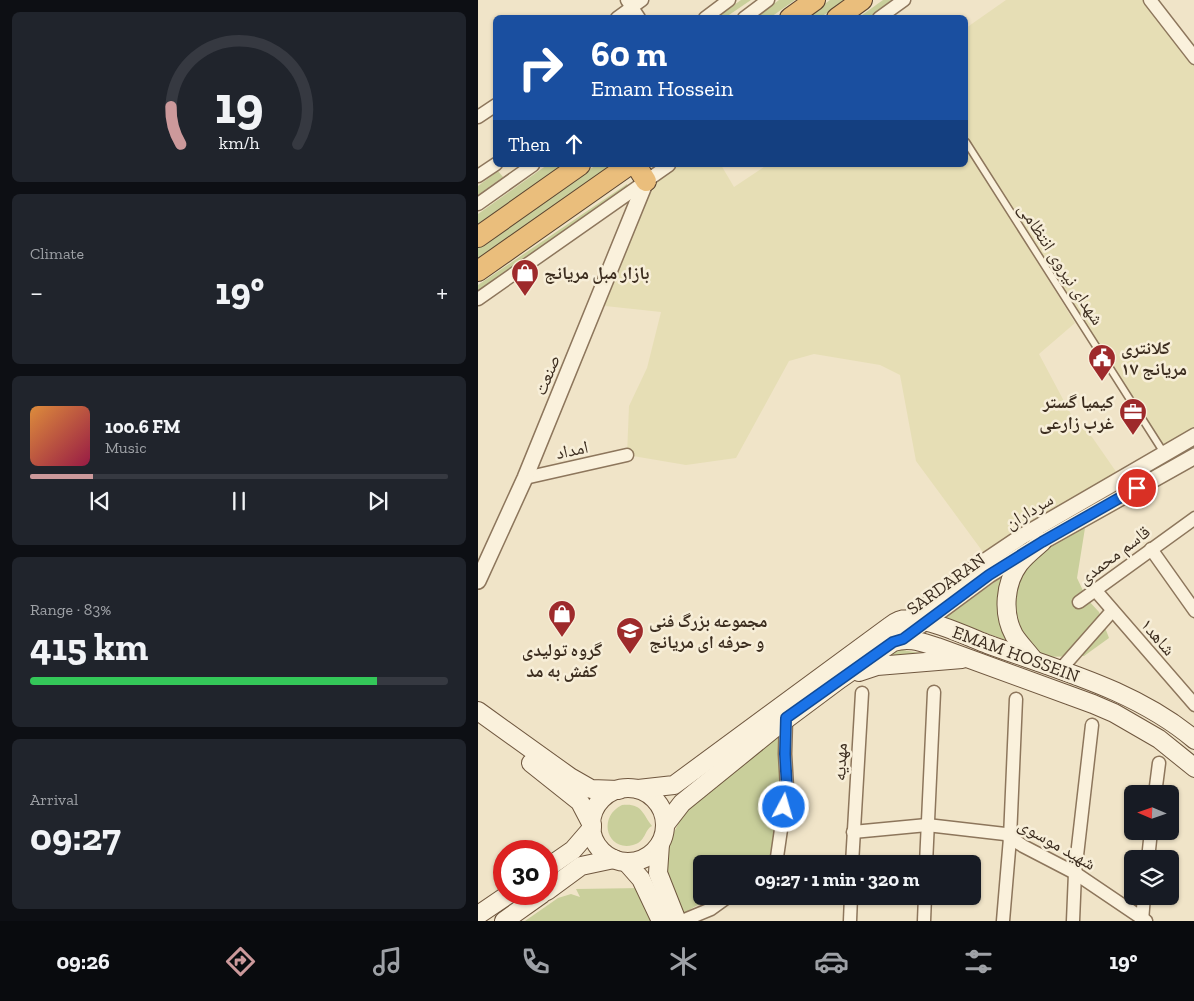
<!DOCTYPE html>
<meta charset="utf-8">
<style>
body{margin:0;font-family:"Zilla Slab","Noto Naskh Arabic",serif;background:#20242c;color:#f1f3f6;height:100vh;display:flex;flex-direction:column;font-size:19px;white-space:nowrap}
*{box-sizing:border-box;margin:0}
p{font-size:16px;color:#9ea1a6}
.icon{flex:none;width:28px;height:28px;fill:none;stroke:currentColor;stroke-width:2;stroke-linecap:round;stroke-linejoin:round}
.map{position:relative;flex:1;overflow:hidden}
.drawer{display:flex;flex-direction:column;gap:12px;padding:12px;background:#0d0f14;width:478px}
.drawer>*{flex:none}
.guide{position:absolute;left:15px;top:15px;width:475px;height:152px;border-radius:8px;box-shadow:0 1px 4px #0004;background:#1a4fa0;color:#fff;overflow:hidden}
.needle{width:32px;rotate:272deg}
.fabs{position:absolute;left:646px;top:785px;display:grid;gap:10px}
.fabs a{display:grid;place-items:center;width:55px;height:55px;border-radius:8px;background:#171b24;box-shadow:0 1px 4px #0004;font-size:25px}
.speed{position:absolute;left:15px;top:840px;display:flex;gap:10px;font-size:25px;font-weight:700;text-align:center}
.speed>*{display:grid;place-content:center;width:65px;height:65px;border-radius:50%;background:#171b24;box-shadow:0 1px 4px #0004;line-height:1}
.speed .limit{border:8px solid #d22;background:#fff;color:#111}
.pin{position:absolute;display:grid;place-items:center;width:42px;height:42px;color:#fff;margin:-21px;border:2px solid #fff;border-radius:50%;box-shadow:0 1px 5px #0007}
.me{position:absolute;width:55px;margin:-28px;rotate:6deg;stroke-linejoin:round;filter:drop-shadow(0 0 4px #0008)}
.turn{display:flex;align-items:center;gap:18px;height:105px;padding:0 15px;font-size:22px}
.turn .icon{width:65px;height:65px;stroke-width:2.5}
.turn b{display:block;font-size:35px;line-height:42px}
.then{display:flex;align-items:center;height:48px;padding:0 15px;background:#0003;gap:10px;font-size:19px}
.big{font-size:38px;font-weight:700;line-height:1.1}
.drawer .card{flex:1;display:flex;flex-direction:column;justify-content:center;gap:8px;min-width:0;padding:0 18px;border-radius:8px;background:#20242c}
.drawer .dial{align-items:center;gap:0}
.dial svg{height:130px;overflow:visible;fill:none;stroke:#363941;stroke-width:7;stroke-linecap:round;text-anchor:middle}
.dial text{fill:#f1f3f6;stroke:none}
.song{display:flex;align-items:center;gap:15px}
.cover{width:60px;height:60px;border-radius:8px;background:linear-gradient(135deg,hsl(30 70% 55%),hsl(340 70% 35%))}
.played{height:5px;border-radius:2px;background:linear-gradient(90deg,#cc999b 15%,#363941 15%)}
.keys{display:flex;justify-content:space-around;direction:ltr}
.heat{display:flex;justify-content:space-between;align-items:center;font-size:28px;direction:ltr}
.charge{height:8px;border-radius:4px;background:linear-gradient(90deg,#34c759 83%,#363941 0)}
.trip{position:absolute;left:215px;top:855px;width:288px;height:50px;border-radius:8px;background:#171b24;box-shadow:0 1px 4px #0004;font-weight:700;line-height:50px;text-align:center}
.tab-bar{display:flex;height:80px;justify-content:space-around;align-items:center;background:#090b0e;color:#9ea1a6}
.tab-bar .icon{width:35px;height:35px}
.tab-bar .active{color:#cc999b}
.tab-bar b{font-size:22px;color:#f1f3f6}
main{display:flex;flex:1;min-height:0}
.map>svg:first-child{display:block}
.farmland{fill:#e6deb5}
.green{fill:#c9cf9b}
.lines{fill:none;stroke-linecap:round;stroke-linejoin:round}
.service-casing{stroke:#8d765c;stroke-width:9}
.minor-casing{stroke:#8d765c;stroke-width:15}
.tertiary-casing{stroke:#8d765c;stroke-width:18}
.secondary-casing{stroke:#6f573f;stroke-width:20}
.trunk-casing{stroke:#5b4430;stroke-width:22}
.service{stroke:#faf1dc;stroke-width:6}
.minor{stroke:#faf1dc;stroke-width:12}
.tertiary{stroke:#faf1dc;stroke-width:15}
.secondary{stroke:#faf1dc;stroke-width:18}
.trunk{stroke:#eabe7c;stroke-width:20}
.route-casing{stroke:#114b97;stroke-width:12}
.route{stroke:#1a73e8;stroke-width:9}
.labels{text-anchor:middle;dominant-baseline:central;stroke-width:5;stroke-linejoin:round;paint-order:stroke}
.street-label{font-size:18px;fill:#3d2e20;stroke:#f7eed8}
.poi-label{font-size:18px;font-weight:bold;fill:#3d2e20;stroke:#f7eed8;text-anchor:start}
</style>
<main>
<section class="drawer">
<div class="card dial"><svg viewBox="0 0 100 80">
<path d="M14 69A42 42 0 1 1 86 69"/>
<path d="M14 69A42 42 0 0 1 8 46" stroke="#cc999b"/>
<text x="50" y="56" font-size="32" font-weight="700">19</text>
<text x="50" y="72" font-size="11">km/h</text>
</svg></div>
<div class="card"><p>Climate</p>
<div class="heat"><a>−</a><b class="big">19°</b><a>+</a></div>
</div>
<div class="card">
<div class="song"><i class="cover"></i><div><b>100.6 FM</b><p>Music</p></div></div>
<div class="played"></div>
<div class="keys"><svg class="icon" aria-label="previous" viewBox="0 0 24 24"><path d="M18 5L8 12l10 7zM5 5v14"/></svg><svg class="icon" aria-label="pause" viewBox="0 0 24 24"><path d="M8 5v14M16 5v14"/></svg><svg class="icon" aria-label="next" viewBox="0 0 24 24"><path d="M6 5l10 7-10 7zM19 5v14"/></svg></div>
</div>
<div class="card"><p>Range · 83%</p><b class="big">415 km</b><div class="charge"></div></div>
<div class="card"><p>Arrival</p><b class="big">09:27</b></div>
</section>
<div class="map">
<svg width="717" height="921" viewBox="0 0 717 921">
<rect width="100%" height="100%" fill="#f0e4c8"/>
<g class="farmland">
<polygon points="528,0 672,0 716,58 716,437 686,453 488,142 488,28"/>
<polygon points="488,145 597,323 561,354 597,422 614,437 639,473 539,529 505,552 438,461 422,375 402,365 336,354 311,361 258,458 208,465 149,455 151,406 169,368 183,312 118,305 168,181 191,165 243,165 256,187 289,165 488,165"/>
</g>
<g class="green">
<polygon points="263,0 273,0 248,17 239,17"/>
<polygon points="301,0 317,0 293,17 276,18"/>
<polygon points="352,0 368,0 343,17 328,18"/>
<polygon points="405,0 418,0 393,17 380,18"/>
<polygon points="69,165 85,165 0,224 0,214"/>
<polygon points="118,165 138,165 0,260 0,248"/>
<polygon points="20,171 25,177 0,195 0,186"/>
<polygon points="149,184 152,190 0,296 0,285"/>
<polygon points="607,528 599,578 609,599 621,612 631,638 606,656 563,657 544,633 536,607 536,589 546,568 571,539"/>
<polygon points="529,573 520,599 533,642 467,618"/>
<polygon points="419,649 459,656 395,663"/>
<polygon points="300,737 303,790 291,863 224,864 224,896 235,896 206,913 188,875 189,845 211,804"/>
<path d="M144 805C164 803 164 813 174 826 166 830 168 842 155 845 129 852 119 817 144 805Z"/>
<polygon points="164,888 176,921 47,921 80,898 93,894 102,897 98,889"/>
</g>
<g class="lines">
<defs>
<polyline id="service" points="488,142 686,453"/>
<g id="minor">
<polyline points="149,0 161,18"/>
<polyline points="672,0 717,58"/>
<polyline points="139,18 164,0"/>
<polyline points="227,18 251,0"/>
<polyline points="266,18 290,0"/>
<polyline points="401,18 426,0"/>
<polyline points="0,117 18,105"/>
<polyline points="0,176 18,164"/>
<polyline points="0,204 55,165"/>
<polyline points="0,299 191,165"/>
<polyline points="47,478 149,455"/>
<polyline points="673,549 717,611"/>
<polyline points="618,591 717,705"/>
<polyline points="601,602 717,518"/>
<polyline points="582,670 634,611"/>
<polyline points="677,794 681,763"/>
<polyline points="375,832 449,825 527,834 545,846 597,873 668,921"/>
<polyline points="670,859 673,831"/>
<polyline points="298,864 309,788 307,754 308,718"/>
<polyline points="374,864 384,693"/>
<polyline points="448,864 456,692"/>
<polyline points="204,921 233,909 251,896"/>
<polyline points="372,921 373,896"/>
<polyline points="446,921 447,896"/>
<polyline points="525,921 532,838 538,699"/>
<polyline points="595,921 597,873 614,725"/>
<polyline points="664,921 666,896"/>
</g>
<g id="tertiary">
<polyline points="0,581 47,478 168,181"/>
<polyline points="442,626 511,575 564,542 717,456"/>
<polyline points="425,639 430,619 491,572 543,537 717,436"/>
</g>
<g id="secondary">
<path d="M555 659C549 651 541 643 536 635 524 613 527 583 541 564 547 556 556 549 564 542"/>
<polyline points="381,672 399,666 484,659"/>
<polyline points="0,711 92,777 113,789 141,790"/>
<polyline points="53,763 102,802 114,825"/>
<circle cx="150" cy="825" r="37"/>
<path d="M160 789 196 785 412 626C417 622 423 619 429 619 450 618 489 636 509 644 580 670 658 690 717 740"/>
<path d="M187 825 204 803 299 726 362 679 415 642C432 637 443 642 459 647L615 704 636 713 681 739 717 768"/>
<polyline points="182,844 180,873 199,921"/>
<polyline points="148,862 163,879 183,921"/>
<polyline points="69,868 95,850 114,828"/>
<polyline points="69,891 103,866 136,859"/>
<polyline points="0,915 31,894"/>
<polyline points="26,921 64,894"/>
</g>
<g id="trunk">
<polyline points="312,18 337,0"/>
<polyline points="359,18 384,0"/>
<polyline points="158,165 168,181"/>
<polyline points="0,237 102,165"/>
<polyline points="0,271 151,165"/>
</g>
</defs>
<use href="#service" class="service-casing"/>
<use href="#minor" class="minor-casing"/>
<use href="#tertiary" class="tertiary-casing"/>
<use href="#secondary" class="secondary-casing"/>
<use href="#trunk" class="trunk-casing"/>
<use href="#service" class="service"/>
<use href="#minor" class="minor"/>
<use href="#tertiary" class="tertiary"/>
<use href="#secondary" class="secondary"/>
<use href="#trunk" class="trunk"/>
</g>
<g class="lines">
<defs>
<polyline id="route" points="306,807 309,788 307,754 308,718 415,642 425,639 511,575 564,542 659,488"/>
</defs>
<use href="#route" class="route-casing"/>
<use href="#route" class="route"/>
</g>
<defs>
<symbol id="shop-pin" viewBox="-11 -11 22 30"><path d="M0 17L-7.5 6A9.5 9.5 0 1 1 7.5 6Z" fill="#9e2a2b" stroke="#f7eed8"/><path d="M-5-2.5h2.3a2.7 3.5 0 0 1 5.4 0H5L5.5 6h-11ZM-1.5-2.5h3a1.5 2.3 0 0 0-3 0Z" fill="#fff"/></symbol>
<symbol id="civic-pin" viewBox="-11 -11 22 30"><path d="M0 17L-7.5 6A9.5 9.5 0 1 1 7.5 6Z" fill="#9e2a2b" stroke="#f7eed8"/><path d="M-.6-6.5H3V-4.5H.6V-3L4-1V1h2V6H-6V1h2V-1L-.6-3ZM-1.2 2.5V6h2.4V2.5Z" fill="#fff"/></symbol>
<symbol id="office-pin" viewBox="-11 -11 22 30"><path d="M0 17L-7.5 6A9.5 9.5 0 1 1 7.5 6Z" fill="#9e2a2b" stroke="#f7eed8"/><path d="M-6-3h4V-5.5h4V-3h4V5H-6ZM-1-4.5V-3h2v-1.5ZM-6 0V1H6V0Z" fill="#fff"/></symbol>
<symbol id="school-pin" viewBox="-11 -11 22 30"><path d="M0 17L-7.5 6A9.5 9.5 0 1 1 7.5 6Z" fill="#9e2a2b" stroke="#f7eed8"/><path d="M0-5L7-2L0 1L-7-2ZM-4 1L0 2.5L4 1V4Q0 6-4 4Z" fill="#fff"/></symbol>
</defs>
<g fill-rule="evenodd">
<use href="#shop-pin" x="31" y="257" width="32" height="43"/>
<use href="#civic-pin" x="608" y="342" width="32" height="43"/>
<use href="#office-pin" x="639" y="396" width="32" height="43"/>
<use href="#shop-pin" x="68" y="598" width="32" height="43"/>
<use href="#school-pin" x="136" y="615" width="32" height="43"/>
</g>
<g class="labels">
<g class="street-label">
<text transform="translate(583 264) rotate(57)">شهدای نیروی انتظامی</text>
<text transform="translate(69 375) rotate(-68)">صنعت</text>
<text transform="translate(94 450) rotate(-12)">امداد</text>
<text transform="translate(551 511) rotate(-31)">سرداران</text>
<text transform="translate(636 555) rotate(-37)">قاسم محمدی</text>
<text transform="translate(468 584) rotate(-36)">SARDARAN</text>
<text transform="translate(680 637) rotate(49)">شاهد۱</text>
<text transform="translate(538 654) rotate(20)">EMAM HOSSEIN</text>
<text transform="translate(362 762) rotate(-87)">مهدیه</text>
<text transform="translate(579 844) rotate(30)">شهید موسوی</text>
</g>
<g class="poi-label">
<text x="66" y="273">بازار مبل مریانج</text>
<text x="643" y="348">کلانتری<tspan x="643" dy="21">۱۷ مریانج</tspan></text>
<text x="636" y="402" text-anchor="end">کیمیا گستر<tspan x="636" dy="21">غرب زارعی</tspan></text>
<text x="171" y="621">مجموعه بزرگ فنی<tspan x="171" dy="21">و حرفه ای مریانج</tspan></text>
<text x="84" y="650" text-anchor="middle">گروه تولیدی<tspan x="84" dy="21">کفش به مد</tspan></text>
</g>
</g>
</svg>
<div class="fabs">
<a><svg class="needle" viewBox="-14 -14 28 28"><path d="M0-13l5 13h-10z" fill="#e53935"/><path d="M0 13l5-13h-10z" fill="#9ea1a6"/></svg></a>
<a><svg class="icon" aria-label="layers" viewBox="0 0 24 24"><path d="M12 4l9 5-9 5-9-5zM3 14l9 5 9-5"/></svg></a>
</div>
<div class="speed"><div class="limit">30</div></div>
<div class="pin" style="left:659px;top:488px;background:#d93025"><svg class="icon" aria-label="arrive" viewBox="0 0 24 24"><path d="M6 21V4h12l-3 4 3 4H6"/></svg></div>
<svg class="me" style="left:306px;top:807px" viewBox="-20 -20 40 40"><circle r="17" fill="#1a73e8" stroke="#fff" stroke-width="3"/><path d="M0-11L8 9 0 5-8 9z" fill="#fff"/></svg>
<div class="trip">09:27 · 1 min · 320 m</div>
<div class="guide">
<div class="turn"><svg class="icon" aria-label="right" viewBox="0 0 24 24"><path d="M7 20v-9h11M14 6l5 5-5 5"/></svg><div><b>60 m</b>Emam Hossein</div></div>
<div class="then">Then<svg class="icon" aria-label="ahead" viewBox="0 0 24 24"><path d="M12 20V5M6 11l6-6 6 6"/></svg></div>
</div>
</div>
</main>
<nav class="tab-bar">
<b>09:26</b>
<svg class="icon active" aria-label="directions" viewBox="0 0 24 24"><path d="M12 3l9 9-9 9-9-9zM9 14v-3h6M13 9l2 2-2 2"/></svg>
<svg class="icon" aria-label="music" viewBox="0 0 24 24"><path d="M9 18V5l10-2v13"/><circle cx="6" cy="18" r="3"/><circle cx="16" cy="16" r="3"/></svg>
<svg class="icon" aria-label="phone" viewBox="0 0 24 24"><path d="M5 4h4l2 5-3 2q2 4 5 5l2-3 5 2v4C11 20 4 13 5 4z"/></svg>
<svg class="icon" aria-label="climate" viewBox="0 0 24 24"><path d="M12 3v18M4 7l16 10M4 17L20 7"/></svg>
<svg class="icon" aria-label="car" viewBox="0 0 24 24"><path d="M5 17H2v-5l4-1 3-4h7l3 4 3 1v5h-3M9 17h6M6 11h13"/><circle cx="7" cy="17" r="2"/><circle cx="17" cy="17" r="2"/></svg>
<svg class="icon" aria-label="filters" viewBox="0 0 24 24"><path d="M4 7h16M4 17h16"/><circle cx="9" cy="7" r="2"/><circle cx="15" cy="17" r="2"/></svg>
<b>19°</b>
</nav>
